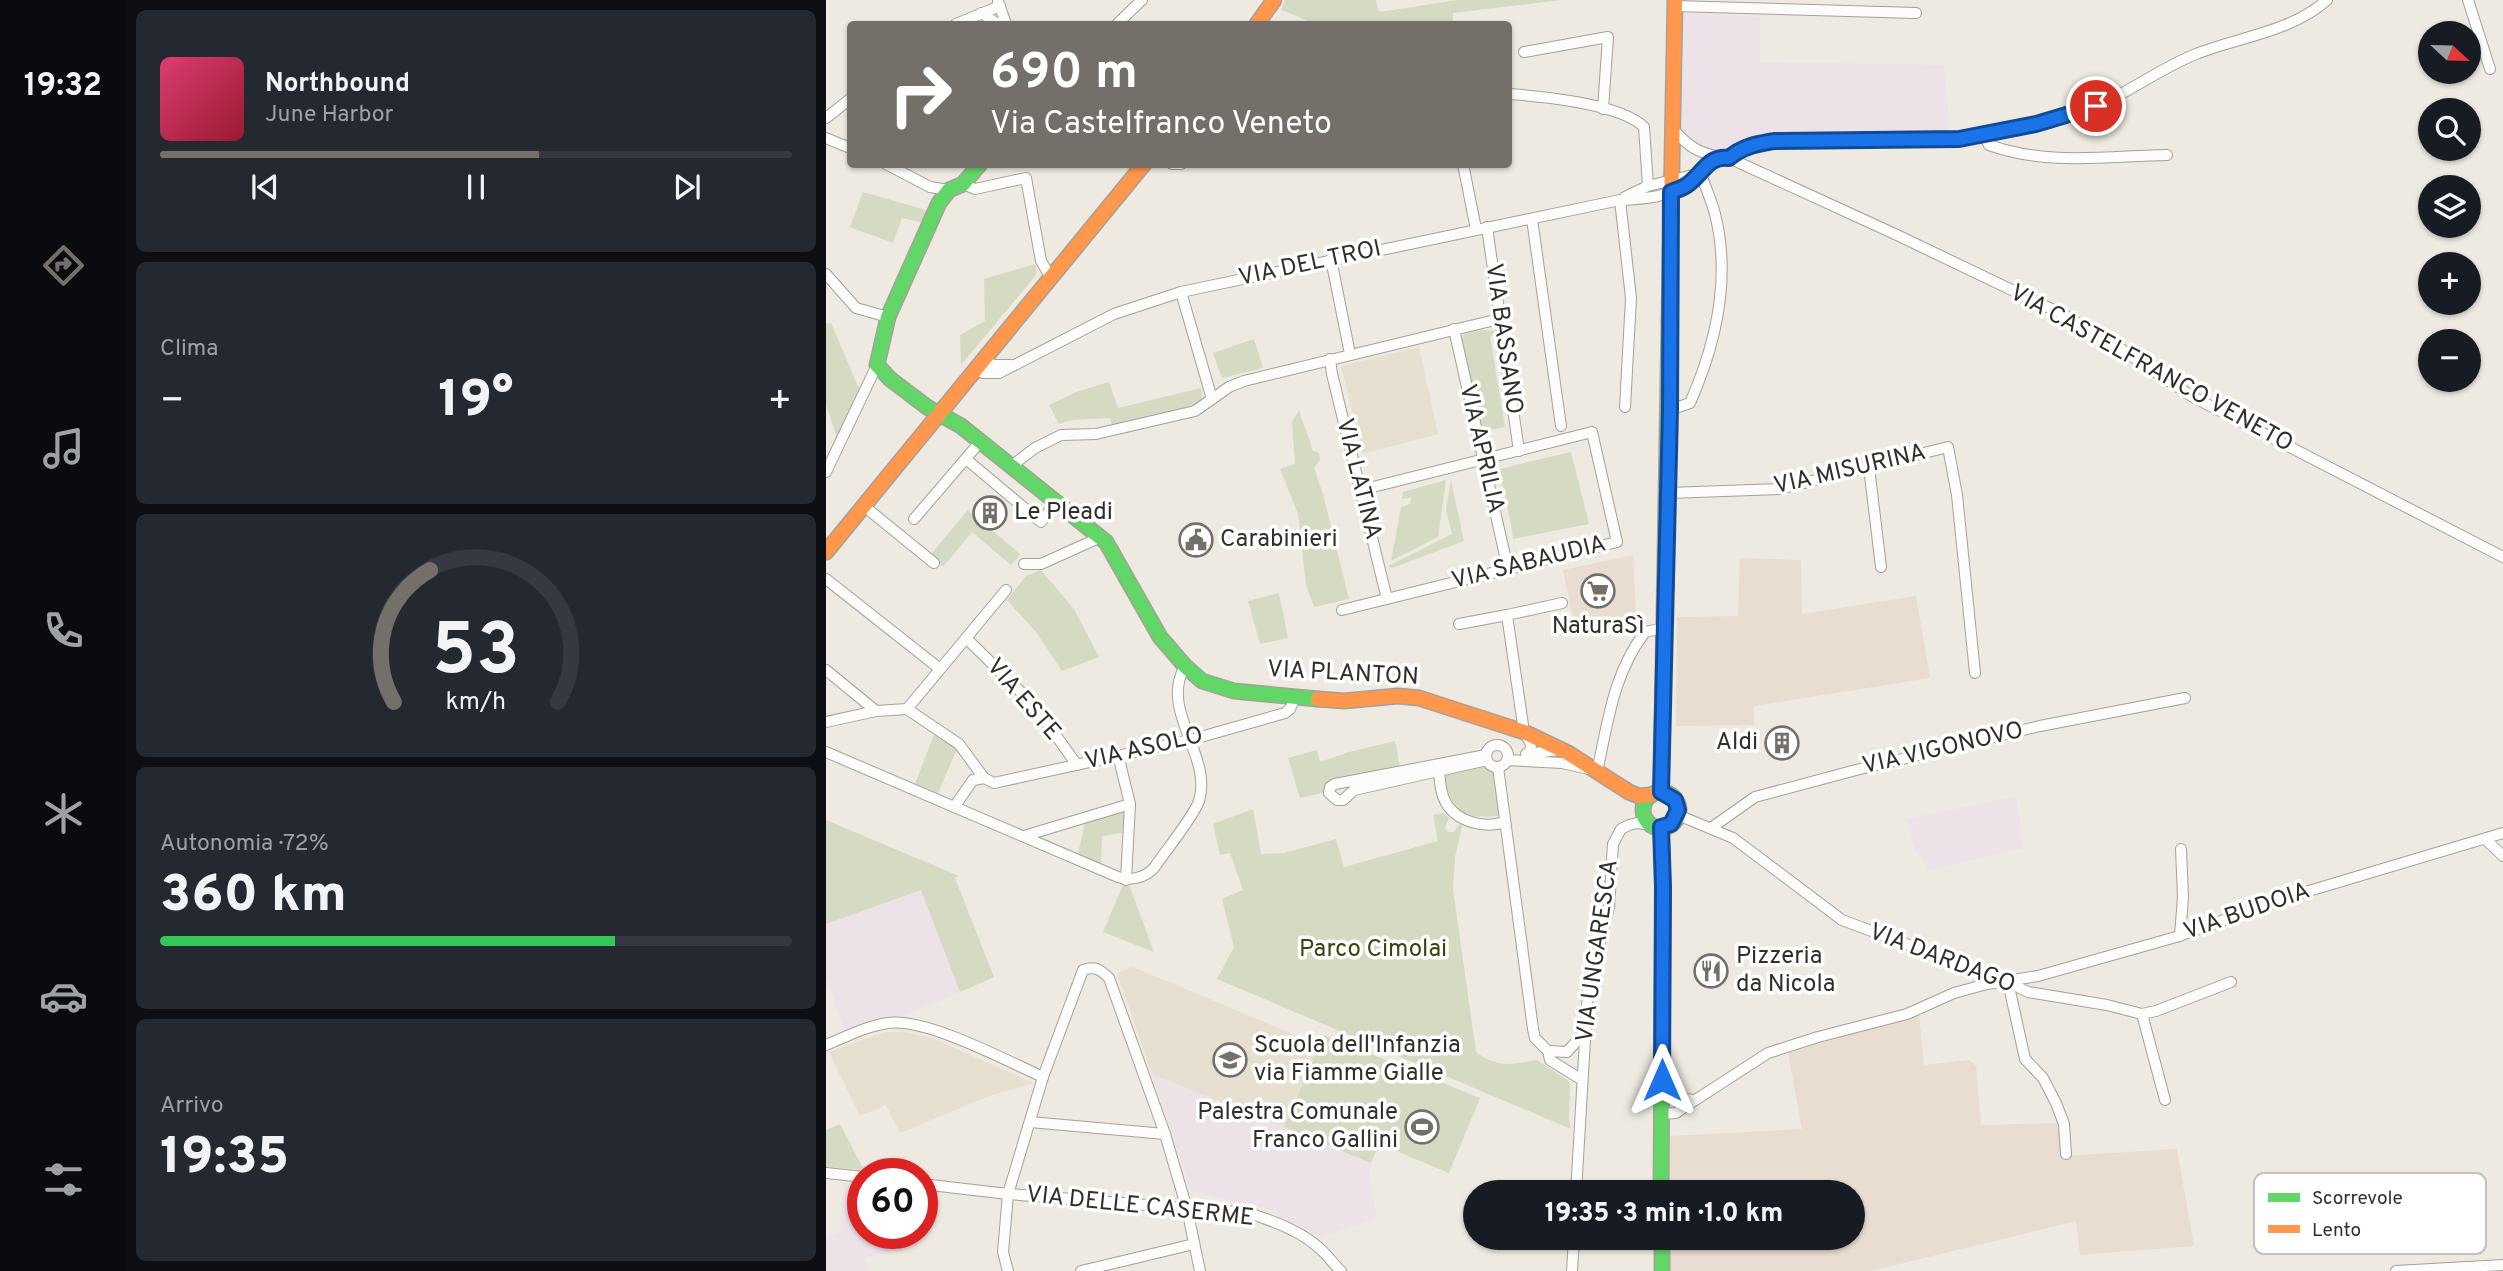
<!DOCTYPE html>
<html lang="it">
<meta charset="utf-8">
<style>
body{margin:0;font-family:Overpass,sans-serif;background:#242831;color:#f1f3f6;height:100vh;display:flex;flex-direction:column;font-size:26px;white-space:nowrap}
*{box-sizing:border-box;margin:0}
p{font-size:23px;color:#9ea1a6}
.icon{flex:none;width:38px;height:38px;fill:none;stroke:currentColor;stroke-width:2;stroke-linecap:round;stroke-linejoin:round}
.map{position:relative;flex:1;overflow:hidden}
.drawer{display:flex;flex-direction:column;gap:10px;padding:10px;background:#0d0f14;width:700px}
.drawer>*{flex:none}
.top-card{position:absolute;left:21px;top:21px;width:665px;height:147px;border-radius:7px;box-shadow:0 2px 5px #0004;background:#747069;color:#fff;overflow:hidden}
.needle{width:46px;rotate:112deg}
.fabs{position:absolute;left:1592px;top:21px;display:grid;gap:14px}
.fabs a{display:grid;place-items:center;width:63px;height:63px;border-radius:50%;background:#171b24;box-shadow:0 2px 5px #0004;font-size:35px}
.speed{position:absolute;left:21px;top:1158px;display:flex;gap:14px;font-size:35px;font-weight:700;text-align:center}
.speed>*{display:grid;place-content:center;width:91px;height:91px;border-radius:50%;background:#171b24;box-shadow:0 2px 5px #0004;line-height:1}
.speed .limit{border:10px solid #d22;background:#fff;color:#111}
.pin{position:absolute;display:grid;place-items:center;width:60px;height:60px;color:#fff;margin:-30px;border:4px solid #fff;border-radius:50%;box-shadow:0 2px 7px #0007}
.me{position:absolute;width:77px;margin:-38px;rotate:0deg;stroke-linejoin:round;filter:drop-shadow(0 0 5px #0008)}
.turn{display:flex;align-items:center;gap:24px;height:147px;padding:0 28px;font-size:32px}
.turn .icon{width:91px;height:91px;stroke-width:2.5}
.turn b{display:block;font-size:49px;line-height:60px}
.big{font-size:52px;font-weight:800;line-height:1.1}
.drawer .widget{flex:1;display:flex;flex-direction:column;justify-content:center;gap:10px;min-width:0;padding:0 24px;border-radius:10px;background:#242831}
.drawer .dial{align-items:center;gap:0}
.dial svg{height:182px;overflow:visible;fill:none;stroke:#363941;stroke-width:7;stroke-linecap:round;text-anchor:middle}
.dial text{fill:#f1f3f6;stroke:none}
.song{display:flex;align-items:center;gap:21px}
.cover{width:84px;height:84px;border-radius:10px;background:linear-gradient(135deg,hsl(340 70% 55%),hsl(350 70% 35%))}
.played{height:7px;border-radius:4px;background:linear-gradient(90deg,#747069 60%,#363941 60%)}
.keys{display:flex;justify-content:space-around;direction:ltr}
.heat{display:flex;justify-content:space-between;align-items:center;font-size:38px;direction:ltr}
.charge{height:10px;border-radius:5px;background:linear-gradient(90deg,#34c759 72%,#363941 0)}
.trip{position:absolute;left:637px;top:1180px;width:402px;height:70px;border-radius:35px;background:#171b24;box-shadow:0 2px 5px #0004;font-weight:800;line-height:70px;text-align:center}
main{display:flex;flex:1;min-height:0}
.dock{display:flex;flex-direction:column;width:126px;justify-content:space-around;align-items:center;background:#090b0e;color:#9ea1a6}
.dock .icon{width:49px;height:49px}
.dock .on{color:#747069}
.dock b{font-size:32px;color:#f1f3f6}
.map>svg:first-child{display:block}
.commercial{fill:#e9dcd1}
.industrial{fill:#ede2e8}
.built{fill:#e7dfcf}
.green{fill:#d5dac3}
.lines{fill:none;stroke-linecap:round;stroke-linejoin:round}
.street-casing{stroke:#a4a19b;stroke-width:12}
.fast-casing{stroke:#a4a19b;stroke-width:17}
.slow-casing{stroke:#a4a19b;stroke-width:17}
.street{stroke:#fcfcfa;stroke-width:10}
.fast{stroke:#63d668;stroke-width:14}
.slow{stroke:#ff974d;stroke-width:14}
.route-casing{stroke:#114b97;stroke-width:18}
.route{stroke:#1a73e8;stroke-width:12}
.labels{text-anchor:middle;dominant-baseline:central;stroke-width:7;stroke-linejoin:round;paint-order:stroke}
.street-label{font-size:24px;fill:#322f29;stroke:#fff}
.poi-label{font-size:24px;fill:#322f29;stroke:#fff;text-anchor:start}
.park-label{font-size:24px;fill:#37450a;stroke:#fff}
.key{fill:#fff;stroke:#c2c1bf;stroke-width:2}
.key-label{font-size:19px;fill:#322f29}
</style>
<main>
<nav class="dock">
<b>19:32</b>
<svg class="icon on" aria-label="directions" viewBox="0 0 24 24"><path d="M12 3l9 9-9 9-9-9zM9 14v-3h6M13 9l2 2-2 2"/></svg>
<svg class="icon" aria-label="music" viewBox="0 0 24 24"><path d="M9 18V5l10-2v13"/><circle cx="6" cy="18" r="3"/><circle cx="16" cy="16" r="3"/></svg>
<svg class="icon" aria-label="phone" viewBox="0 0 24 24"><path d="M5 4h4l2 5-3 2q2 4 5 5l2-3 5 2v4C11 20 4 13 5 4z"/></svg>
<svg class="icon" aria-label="climate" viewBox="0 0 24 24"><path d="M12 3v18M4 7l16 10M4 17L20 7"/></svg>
<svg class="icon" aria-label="car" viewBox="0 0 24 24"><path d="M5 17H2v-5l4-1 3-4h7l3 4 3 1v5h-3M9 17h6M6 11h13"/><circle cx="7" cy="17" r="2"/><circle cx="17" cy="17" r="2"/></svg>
<svg class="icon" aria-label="filters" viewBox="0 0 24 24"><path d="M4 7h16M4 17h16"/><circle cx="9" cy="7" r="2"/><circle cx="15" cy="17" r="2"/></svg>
</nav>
<section class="drawer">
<div class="widget">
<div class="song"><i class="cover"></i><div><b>Northbound</b><p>June Harbor</p></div></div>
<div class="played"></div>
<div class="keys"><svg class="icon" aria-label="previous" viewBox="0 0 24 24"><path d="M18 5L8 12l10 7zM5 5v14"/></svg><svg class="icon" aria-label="pause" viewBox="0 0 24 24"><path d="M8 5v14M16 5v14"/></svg><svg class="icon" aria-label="next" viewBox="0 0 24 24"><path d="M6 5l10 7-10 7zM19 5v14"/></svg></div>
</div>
<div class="widget"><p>Clima</p>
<div class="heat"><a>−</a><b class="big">19°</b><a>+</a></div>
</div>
<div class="widget dial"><svg viewBox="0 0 100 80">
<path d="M14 69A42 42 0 1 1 86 69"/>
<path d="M14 69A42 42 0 0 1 30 11" stroke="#747069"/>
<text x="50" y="56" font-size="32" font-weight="700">53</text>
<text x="50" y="72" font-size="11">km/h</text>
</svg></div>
<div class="widget"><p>Autonomia · 72%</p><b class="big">360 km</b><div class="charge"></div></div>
<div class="widget"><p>Arrivo</p><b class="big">19:35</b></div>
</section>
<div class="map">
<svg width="1677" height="1271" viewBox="0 0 1677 1271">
<rect width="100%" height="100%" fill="#eeeae1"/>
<g class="commercial">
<polygon points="807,555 811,628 754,636 744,605 737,570"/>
<polygon points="914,558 975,560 976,614 1090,596 1104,678 928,706 928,725 850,726 851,617 912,616"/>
<polygon points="1093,1014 1098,1065 1143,1060 1150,1066 1155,1125 1232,1123 1236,1156 1351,1149 1368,1246 1254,1255 1250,1221 1045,1271 844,1271 844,1237 1027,1237 1027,1192 844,1192 844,1136 976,1129 962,1053"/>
</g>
<g class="industrial">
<polygon points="852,13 934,17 934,62 1118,65 1124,134 1042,137 951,137 915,145 901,156 863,143 851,128"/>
<polygon points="1190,796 1198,848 1103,870 1087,846 1081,819"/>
<polygon points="95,890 134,992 83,1014 18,1030 0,976 0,924"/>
<polygon points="326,1074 545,1163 543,1173 551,1218 495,1237 437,1208 365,1191"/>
<polygon points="18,1183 37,1185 37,1234 92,1234 90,1247 38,1259 42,1271 0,1271 0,1238 14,1232"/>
</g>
<g class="built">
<polygon points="593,347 612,434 537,454 515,366"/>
<polygon points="307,967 493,1045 458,1127 326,1074 291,973"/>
<polygon points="59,1032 78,1032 106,1038 207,1083 163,1096 74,1133 60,1105 34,1116 3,1052"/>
</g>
<g class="green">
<polygon points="459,0 550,0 553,12 632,0 735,0 627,13 627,24 490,24 455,10"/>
<polygon points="37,192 103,211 98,223 76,218 67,243 24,227"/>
<polygon points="209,264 211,274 135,365 134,335 159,321 158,279"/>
<polygon points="5,323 33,389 11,438 0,405 0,324"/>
<polygon points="656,330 668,331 672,335 664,336 679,427 656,432 635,341 638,334"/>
<polygon points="428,339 437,368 396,378 387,353"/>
<polygon points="283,382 292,408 375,388 377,402 287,430 284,418 246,420 233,424 223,405 250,392"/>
<path d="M473 410C477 426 483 434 486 450L493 453 494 460 488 468 497 494 523 599 488 607 480 585 472 514 454 469 469 464 466 422Z"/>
<polygon points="745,452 763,524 687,539 685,524 673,469"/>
<polygon points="620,480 612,537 565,561 575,507 584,504 585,498 576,499 577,492"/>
<polygon points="625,480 638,541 566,568 562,566 626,534 620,510"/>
<polygon points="142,510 194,554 185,565 146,532 117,567 105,554"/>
<polygon points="215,570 248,609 273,657 236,671 210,632 181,600 200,576"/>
<polygon points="453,593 462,638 434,644 422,601"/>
<polygon points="109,732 131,749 112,793 89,784"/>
<polygon points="569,741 574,767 499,783 500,792 474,798 462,758 491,750 494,762 523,752"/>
<path d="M660 763 662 767 670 770 675 816C639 819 626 814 618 777L619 774Z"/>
<path d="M427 809 435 854 458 853 510 839 518 867 612 841 607 815 617 813 623 818 619 828 622 832H628L635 822H637L629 857 627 889 650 1052C671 1068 686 1065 711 1060L741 1080 744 1084 743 1118 745 1129 391 979 408 947 396 899 417 890 404 853 394 855 387 824Z"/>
<polygon points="300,811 301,832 276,836 275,863 252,854 259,822"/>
<polygon points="0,820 133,876 129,878 168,977 134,992 95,890 0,924"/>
<polygon points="297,885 304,887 328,952 277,932"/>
<polygon points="498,1035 654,1098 623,1173 553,1144 545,1163 458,1127"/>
<polygon points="14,1124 38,1170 0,1167 0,1130"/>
</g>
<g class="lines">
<defs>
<g id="street">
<polyline points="1642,0 1664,69"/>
<polyline points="172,1 180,24"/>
<polyline points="849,6 1090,13"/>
<polyline points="155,13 172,24"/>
<polyline points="130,24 174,6"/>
<polyline points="291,24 316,0"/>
<polyline points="698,52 782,37 777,109"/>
<path d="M682 94C715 96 795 104 818 127L822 186"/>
<polyline points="0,118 24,99"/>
<path d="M847 129C864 149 876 155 903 158L1071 235 1238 315 1289 345 1367 397 1677 557"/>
<path d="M1158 135 1163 145C1221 166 1282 156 1341 155"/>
<polyline points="0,138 24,148"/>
<path d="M903 158C936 131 986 141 1026 142 1061 142 1097 142 1132 139 1168 136 1238 121 1271 106 1305 91 1335 68 1370 54 1413 37 1465 32 1501 0"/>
<polyline points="60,164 104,187 123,190"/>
<polyline points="346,164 355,164"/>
<polyline points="637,164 650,229"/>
<polyline points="137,184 149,189 200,178 215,261 225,278"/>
<polyline points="799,197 822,186 871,174"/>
<polyline points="794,200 805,298 799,407"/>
<polyline points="706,219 735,426"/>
<polyline points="661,227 693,451"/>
<polyline points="505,259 524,354"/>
<polyline points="0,274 30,308 62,317"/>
<polyline points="355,292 386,399"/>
<polyline points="628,329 682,569"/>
<polyline points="504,359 506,374 561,599"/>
<polyline points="157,361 168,365 185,365"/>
<path d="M150 369 157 373H173L288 314 355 292 794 200C817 199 846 197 864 182 874 174 881 163 893 157"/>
<path d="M844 410 864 403C890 344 905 277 889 214 885 199 879 187 875 173"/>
<polyline points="140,459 215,522 230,502"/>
<polyline points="184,467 209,448 235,435 270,434 369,411 403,387 418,381 673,319"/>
<polyline points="1043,467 1055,567"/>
<polyline points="0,472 51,365"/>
<polyline points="842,493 954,489 1122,447 1131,495 1149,673"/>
<polyline points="38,506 108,563"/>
<polyline points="88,519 154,442"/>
<polyline points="198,564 215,564 275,537"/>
<polyline points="0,579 114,669"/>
<polyline points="516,610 791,542 766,432 535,490"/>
<polyline points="633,624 681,615"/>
<polyline points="140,638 209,706 251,765"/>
<polyline points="0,670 50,711"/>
<polyline points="81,709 133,744 158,778 168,783 364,740 459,713 464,709 469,697"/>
<polyline points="0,722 50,711 81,709 180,590"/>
<circle cx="671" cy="756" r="11"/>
<path d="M0 752 292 877C304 881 319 878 328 868 338 853 368 816 373 801 387 756 333 711 359 666"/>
<polyline points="700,754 733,750"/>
<polyline points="704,754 705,744 698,732 681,615 736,603"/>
<polyline points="292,755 304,804 300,880"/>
<polyline points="660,755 509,784 504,787 503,793 511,800 517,800 528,790 661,760"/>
<polyline points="681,760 736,763 763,769"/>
<polyline points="672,767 707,1029 709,1038 722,1051"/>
<path d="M613 770C614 781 614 793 620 803 631 822 659 829 679 822"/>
<path d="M771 772C782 722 787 674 819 632L838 628"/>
<polyline points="128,807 147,780 158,778"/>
<polyline points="852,815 907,838 1016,920 1182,982 1202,992 1281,1005 1316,1014 1330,1011 1405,982"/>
<polyline points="885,828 929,797 1030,770 1214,726 1359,698"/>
<polyline points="198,836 304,804"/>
<polyline points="1659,839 1677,856"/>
<polyline points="1354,936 1357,897 1355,849"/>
<polyline points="1182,982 1199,1059 1217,1078 1230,1103 1238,1124 1240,1154"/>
<polyline points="1316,1014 1339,1100"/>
<path d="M0 1045C20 1037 40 1026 62 1023 101 1018 179 1060 217 1077"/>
<polyline points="756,1080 724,1060 722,1051 741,1052 757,1034"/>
<polyline points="836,1097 869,1100"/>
<polyline points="836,1114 850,1113 857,1108 942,1053 992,1037 1081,1014 1128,993 1161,984 1212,976 1350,937 1466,896 1677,833"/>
<polyline points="204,1122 339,1134"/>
<polyline points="0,1173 37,1177"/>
<path d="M96 1184 182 1194 422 1213C445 1220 474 1231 492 1247 501 1254 507 1264 515 1271"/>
<polyline points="750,1192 762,990 783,907 787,844 795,829 803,825 811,823 826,825"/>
<path d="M182 1271 177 1252 182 1194 217 1077 257 970C269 966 274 969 283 978L339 1134 361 1209 374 1271"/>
<polyline points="255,1271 368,1244"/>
<polyline points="746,1271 748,1237"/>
<polyline points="1570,1271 1677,1265"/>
</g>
<g id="fast">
<polyline points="154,164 137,184 123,190 113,203 62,317 51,365 64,379 101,407 135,426 280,542 334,637 359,666 376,681 408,691 492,699"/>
<polyline points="835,792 843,322"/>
<circle cx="835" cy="810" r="18"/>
<polyline points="835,827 837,886 835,1192"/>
<polyline points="836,1237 836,1271"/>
</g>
<g id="slow">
<polyline points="431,24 448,0"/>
<polyline points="843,322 849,0"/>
<polyline points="0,552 318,164"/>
<polyline points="492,699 518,701 572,696 593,698 698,732 742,753 803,792 813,796 825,795"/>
</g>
</defs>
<use href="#street" class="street-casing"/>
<use href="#fast" class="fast-casing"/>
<use href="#slow" class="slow-casing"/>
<use href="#street" class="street"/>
<use href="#fast" class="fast"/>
<use href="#slow" class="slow"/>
</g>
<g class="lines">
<defs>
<path id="route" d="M836 1080 837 887 835 827 845 824 852 810 849 800 835 792 844 410 845 192C850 190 857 188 861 185 877 174 882 155 903 158 917 146 931 144 948 141L1133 139 1210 124 1270 106"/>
</defs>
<use href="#route" class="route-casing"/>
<use href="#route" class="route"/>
</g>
<defs>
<symbol id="building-ring" viewBox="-11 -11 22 22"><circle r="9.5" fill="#fff" stroke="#747069" stroke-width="1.5"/><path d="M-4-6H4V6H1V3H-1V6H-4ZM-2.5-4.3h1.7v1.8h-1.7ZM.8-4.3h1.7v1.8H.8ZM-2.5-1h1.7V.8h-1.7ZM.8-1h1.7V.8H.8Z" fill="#747069"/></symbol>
<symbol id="civic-ring" viewBox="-11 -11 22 22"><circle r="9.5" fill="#fff" stroke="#747069" stroke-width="1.5"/><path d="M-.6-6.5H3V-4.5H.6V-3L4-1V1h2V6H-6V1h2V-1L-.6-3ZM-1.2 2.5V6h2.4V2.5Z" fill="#747069"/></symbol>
<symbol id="supermarket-ring" viewBox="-11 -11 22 22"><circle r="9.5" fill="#fff" stroke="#747069" stroke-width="1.5"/><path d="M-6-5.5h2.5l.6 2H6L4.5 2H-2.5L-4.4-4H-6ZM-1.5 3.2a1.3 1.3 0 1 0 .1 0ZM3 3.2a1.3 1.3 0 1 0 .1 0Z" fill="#747069"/></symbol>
<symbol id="restaurant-ring" viewBox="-11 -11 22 22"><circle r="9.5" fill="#fff" stroke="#747069" stroke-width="1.5"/><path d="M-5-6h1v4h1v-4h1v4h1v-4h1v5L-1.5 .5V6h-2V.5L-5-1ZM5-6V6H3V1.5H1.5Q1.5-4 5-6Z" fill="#747069"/></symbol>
<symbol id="school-ring" viewBox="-11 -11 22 22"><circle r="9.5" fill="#fff" stroke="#747069" stroke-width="1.5"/><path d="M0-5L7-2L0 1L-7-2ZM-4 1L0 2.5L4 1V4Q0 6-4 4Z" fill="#747069"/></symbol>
<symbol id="stadium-ring" viewBox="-11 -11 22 22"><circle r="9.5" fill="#fff" stroke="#747069" stroke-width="1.5"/><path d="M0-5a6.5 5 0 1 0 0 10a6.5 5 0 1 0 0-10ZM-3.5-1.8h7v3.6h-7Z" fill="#747069"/></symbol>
</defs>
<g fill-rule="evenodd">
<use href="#building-ring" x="145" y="494" width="38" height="38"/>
<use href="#civic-ring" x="351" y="521" width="38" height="38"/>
<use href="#supermarket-ring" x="753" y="572" width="38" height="38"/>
<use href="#building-ring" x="937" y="724" width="38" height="38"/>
<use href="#restaurant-ring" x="866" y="952" width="38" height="38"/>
<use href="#school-ring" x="385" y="1041" width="38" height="38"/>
<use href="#stadium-ring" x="577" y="1108" width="38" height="38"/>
</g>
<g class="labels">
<g class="street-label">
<text transform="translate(484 264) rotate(-12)">VIA DEL TROI</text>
<text transform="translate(677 339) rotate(82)">VIA BASSANO</text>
<text transform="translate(1325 369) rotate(29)">VIA CASTELFRANCO VENETO</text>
<text transform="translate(655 449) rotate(77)">VIA APRILIA</text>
<text transform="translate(1024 470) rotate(-13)">VIA MISURINA</text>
<text transform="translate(532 479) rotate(76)">VIA LATINA</text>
<text transform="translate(703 563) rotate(-14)">VIA SABAUDIA</text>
<text transform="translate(517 674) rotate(3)">VIA PLANTON</text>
<text transform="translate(197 700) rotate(49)">VIA ESTE</text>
<text transform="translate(318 749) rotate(-13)">VIA ASOLO</text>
<text transform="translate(1117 749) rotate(-13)">VIA VIGONOVO</text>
<text transform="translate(1421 912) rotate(-19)">VIA BUDOIA</text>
<text transform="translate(772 951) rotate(-82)">VIA UNGARESCA</text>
<text transform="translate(1116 959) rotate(21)">VIA DARDAGO</text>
<text transform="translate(314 1207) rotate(6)">VIA DELLE CASERME</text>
</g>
<g class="poi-label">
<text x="188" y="513">Le Pleadi</text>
<text x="394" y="540">Carabinieri</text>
<text x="772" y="627" text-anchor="middle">NaturaSì</text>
<text x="932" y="743" text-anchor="end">Aldi</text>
<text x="910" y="957">Pizzeria<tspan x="910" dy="28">da Nicola</tspan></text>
<text x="428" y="1046">Scuola dell'Infanzia<tspan x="428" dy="28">via Fiamme Gialle</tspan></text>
<text x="572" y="1113" text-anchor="end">Palestra Comunale<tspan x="572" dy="28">Franco Gallini</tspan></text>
</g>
<g class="park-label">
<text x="547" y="950">Parco Cimolai</text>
</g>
</g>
<rect x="1428" y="1173" width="232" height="81" rx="10" class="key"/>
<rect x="1442" y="1193" width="32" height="9" fill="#63d668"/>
<rect x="1442" y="1225" width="32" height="8" fill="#ff974d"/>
<g class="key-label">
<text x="1486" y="1204">Scorrevole</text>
<text x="1486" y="1236">Lento</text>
</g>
</svg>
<div class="fabs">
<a><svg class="needle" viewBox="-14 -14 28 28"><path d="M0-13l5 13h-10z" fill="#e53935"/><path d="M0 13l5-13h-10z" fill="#9ea1a6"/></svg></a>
<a><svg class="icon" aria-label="search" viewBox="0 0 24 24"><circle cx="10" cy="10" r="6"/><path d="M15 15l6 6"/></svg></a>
<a><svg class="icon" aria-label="layers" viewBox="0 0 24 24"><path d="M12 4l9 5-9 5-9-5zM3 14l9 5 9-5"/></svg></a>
<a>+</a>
<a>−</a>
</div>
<div class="speed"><div class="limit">60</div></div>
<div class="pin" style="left:1270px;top:106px;background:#d93025"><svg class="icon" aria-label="arrive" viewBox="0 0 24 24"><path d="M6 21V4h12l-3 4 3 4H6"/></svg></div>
<svg class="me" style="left:836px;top:1080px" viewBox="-20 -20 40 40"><path d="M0-17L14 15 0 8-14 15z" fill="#1a73e8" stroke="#fff" stroke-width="4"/></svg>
<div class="trip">19:35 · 3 min · 1.0 km</div>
<div class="top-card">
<div class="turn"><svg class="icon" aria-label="right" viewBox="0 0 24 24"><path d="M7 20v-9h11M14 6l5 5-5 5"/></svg><div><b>690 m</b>Via Castelfranco Veneto</div></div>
</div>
</div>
</main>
